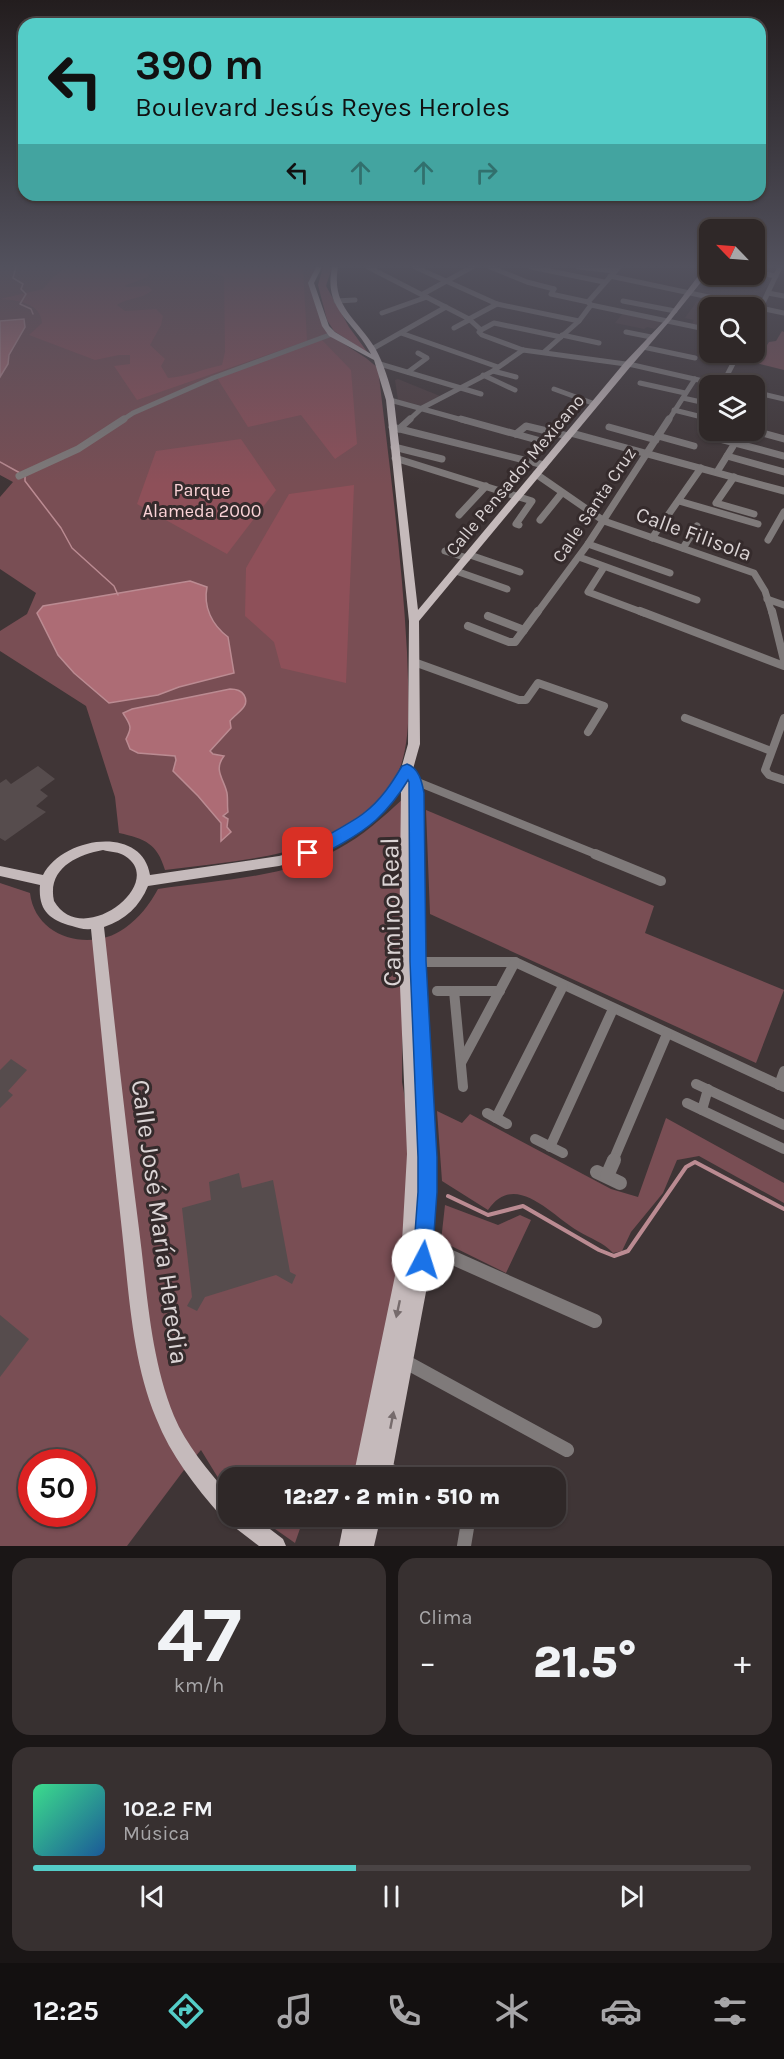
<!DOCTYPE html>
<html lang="es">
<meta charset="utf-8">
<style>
body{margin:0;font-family:Karla,sans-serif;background:#373030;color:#f1f3f6;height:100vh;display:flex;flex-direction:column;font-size:22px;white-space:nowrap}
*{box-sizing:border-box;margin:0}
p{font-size:20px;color:#a7a6a8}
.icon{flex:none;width:33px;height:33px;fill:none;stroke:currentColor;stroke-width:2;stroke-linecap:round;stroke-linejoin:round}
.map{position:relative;height:1546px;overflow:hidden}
.sheet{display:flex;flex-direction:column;gap:12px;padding:12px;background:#1a1616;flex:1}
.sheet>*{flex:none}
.top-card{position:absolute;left:18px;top:18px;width:748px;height:183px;border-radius:18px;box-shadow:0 2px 4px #0004,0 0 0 2px #4a4445;background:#54cdc8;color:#111;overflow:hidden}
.needle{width:39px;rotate:295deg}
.fabs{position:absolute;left:699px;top:219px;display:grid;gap:12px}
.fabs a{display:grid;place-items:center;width:66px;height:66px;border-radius:12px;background:#2f2828;box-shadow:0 2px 4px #0004,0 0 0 2px #4a4445;font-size:30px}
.speed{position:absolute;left:18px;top:1449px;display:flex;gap:12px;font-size:30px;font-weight:700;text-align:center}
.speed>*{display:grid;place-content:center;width:78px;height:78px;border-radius:50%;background:#2f2828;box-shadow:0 2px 4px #0004,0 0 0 2px #4a4445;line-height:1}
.speed .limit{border:9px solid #d22;background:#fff;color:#111}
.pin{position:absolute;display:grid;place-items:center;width:51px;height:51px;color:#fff;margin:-26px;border-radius:12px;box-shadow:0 3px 9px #0006}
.me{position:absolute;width:66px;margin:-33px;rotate:5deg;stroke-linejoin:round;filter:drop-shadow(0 0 4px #0008)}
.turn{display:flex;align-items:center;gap:21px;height:126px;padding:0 18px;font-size:27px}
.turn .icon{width:78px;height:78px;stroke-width:2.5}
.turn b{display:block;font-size:42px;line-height:51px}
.lanes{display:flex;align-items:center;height:57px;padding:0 18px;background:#0003;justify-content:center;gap:30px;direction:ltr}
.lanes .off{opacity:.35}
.big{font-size:45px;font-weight:800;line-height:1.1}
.sheet .tile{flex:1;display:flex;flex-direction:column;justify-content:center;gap:9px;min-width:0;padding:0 21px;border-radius:18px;background:#373030}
.sheet .dial{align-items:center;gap:0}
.dial b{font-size:78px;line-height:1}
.song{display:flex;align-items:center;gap:18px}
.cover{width:72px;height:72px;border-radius:9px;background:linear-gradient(135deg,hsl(150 70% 55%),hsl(210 70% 35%))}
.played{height:6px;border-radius:3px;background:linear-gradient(90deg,#54cdc8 45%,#4a4445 45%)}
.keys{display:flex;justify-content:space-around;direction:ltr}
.heat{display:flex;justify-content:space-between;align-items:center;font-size:33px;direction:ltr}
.sheet .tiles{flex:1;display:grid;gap:12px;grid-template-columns:1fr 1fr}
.tile:last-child{grid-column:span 2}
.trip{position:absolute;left:218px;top:1467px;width:348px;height:60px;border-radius:18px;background:#2f2828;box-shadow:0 2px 4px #0004,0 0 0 2px #4a4445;font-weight:800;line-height:60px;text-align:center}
.menu{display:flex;height:96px;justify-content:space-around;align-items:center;background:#131010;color:#a7a6a8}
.menu .icon{width:42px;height:42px}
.menu .on{color:#54cdc8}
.menu b{font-size:27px;color:#f1f3f6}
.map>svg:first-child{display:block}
.built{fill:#4e3d3f}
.green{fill:#794e54;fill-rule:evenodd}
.forest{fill:#8e5059}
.water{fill:#ad6c75;stroke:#bb8b92;stroke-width:1.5}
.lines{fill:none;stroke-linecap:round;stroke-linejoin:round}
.stream-far1{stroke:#bb8b92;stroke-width:1.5}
.stream{stroke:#bb8b92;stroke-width:4}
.building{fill:#564c4d}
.minor-far4{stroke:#7f7a7a;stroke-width:5}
.minor-far3{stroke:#7f7a7a;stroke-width:7}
.minor-far2{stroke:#7f7a7a;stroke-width:8}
.minor-far1{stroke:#7f7a7a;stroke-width:10}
.minor{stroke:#7f7a7a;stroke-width:14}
.major{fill:#c5babb;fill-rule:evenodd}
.oneway{fill:#766b6c}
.route{fill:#1a73e8;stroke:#114b97;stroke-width:1.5}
.labels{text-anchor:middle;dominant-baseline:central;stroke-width:6;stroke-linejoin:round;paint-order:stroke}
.far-street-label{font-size:18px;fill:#dbd4d5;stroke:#352b2c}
.far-park-label{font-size:18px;fill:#fbd3d7;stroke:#352b2c}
.street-label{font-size:21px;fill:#dbd4d5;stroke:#352b2c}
.near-street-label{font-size:26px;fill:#dbd4d5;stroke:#352b2c}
</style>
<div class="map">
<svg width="784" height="1546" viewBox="0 0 784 1546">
<rect width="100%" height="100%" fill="#3f3536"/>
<g class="built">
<polygon points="710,299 745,306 710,308 709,327 692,324 694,320 685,318 697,301 707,303"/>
<polygon points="623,313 662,322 655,329 647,327 644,329 615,323"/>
<polygon points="398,379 440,396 422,406 398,400 395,380"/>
</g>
<g class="green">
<path d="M0 267H316L309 282 333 337 366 358 378 368C389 463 402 557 407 652 408 687 412 732 401 765 394 786 378 805 360 818 304 859 232 861 165 870 157 843 145 839 119 833L115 797 86 706 0 651V631L27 614 36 593 0 569V497L13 482 0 475Z"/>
<polygon points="782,331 784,332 784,370 756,363 769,342 776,341"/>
<path d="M404 798 402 1082C427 1210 382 1353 355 1477L228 1478V1494L201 1450 187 1466 127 1546H0V883L30 893C35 938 91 953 125 928 139 918 150 904 158 889 215 880 288 878 338 849 363 836 383 817 404 798ZM32 1462H82V1514H32Z"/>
<polygon points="426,810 654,906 645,933 784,990 756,1063 430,914"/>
<path d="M437 1111 462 1123 470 1114 611 1189 638 1197 666 1118 784 1183V1203L699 1156 677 1160 663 1193 631 1232 622 1251 613 1253C603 1242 591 1239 578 1231 552 1216 515 1170 488 1210L442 1181Z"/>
<polygon points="445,1205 498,1225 520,1215 531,1220 506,1273 441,1241"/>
<polygon points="258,1517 304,1517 295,1543"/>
</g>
<g class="forest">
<path d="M69 267H152L148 277 124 286 127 287 148 286 152 290C142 300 128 297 117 305L125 311 156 309 163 316 161 325 150 345 165 359 161 366 168 378C186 377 203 369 222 365L225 352 224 277 193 267H303L307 341 137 400 114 366 130 364V355H119L95 360 29 335 42 323C41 303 17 300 0 299L43 289 54 276Z"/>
<polygon points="323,267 332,267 326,286 349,327 368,353 334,331 327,320 318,285"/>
<polygon points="321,339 351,370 357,444 335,459 301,415 248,427 217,378"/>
<polygon points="241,439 276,490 227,554 137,504 156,451"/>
<polygon points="354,485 346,683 281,668 274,642 245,616 246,568 289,494"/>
</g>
<g class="water">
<polygon points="24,319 25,327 9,355 8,364 0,377 0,321"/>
<path d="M190 581 207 587C203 607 212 625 228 637L234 673 179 687 158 695 109 703 74 673 58 655 37 613 43 606Z"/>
<path d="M230 689C236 689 241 690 244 695 251 707 236 713 230 721L231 728 210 751 213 754 224 756C213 770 224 779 227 793 228 799 227 806 228 812L223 816 228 819 227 827 231 832 221 841V823L198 796 173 771 176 760 175 756 138 753 130 749 126 739C133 726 130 725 123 713L132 709Z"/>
</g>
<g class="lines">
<g class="stream-far1">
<polyline points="16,267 13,278 23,284 21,289 26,294 20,304 31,309 33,314"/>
<polyline points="0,462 20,473"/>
<polyline points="25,477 25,481 61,528 72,548 114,586 118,595"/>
</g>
<polyline class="stream" points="448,1196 488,1215 523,1206 599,1250 614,1256 628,1251 686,1167 695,1162 784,1209"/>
</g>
<g class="building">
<polygon points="38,766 55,779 40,790 48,796 36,806 46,812 5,841 0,838 0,783 6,779 11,784"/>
<polygon points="11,1059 27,1070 8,1091 13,1095 0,1108 0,1070"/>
<polygon points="239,1173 242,1188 273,1180 290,1272 296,1275 292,1284 276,1275 205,1297 197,1311 187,1306 192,1297 182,1208 211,1200 209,1182"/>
<polygon points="0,1315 29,1339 0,1377"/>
</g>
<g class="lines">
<g class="minor-far4">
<polyline points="368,267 469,319 481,330 479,332 482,335 523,350 633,365 725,386"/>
<polyline points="415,267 497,304 579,321"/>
<polyline points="490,267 527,282 554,289"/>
<polyline points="531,267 604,282"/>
<polyline points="578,267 615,271"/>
<polyline points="754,272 776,276"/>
<polyline points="610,276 784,313"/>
<polyline points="554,289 551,294 588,302"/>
<polyline points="768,293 784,296"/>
<polyline points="423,294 472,267"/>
<polyline points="336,301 355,300"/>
<polyline points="623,301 675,311"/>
<polyline points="591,305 710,330"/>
<polyline points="382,313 427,297"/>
<polyline points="469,319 497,304"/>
<polyline points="754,322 780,267"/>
<polyline points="454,328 469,320"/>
<polyline points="481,330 494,323 561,337"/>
<polyline points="626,332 651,337"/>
<polyline points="401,333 498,367"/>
<polyline points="562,335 599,343"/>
<polyline points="643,347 695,358"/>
<polyline points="372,349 446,307"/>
<polyline points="544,352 579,321 591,305 588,302 619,267"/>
<polyline points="380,364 481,394"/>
<polyline points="493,371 516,377"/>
<polyline points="408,372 427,358 418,353"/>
<polyline points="483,375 515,390"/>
<polyline points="640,383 685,393"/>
<polyline points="722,385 739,352"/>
<polyline points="554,389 595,404"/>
<polyline points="754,392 784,399"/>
<polyline points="683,398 710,404"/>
<polyline points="390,400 466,421"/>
<polyline points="674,410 710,419"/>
<polyline points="121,421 133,413 213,378 332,334"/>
<polyline points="408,421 422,408 493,371 523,350"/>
<polyline points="668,421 695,379"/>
</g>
<g class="minor-far3">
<polyline points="461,419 548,443"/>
<polyline points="392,427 544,465"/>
<polyline points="609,427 656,440"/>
<polyline points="399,429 410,419"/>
<polyline points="752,430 784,439"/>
<polyline points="571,433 784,491"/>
<polyline points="516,434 526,426 568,436"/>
<polyline points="658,436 694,446"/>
<polyline points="720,439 784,456"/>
<polyline points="394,447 442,459"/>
<polyline points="727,456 784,472"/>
<polyline points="395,458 532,501 516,524 519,525"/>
<polyline points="717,472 735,443"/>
<polyline points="536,474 604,521 754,573 765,591 772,613"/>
<polyline points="19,476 78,449 124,419"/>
<polyline points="734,477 716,503 754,514"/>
<polyline points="679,501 758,524"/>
<polyline points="459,515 486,486"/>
<polyline points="540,520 561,494"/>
<polyline points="652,538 701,468"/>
<polyline points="768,540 784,512"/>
<polyline points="588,544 670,573"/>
<polyline points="683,548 697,526"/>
<polyline points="445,551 467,558"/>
<polyline points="470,555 520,572"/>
<polyline points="579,557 697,600"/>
<polyline points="604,567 588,592 644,613"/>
<polyline points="456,571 507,589"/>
<polyline points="767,599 784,605"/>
<polyline points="537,613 588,544 669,419"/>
</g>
<g class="minor-far2">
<polyline points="640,611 784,666"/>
<polyline points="772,611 784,660"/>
<polyline points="488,616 524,630"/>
<polyline points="468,626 509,642 515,642 538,611"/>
<polyline points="414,662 519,700 526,700 538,683 604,706 588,732"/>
<polyline points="685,718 771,751"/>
<polyline points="784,718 765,770 769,775 784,780"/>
<polyline points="410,781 415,781 598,855"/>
</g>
<g class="minor-far1">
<polyline points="595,854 661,881"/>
<polyline points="415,962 515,962 784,1087"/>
<polyline points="437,991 500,991"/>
<polyline points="454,991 463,1087"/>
<polyline points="461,1063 515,962"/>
<polyline points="696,1084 784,1125"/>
<polyline points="779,1085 784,1071"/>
<polyline points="687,1103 784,1149"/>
<polyline points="702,1110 708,1089"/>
<polyline points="487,1113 507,1124"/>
<polyline points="496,1118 563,986"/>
<polyline points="535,1139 563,1153"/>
<polyline points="550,1147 613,1009"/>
<polyline points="613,1161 667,1034"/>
</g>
<g class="minor">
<polyline points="597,1172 620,1183"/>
<polyline points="607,1176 614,1160"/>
<polyline points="424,1245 595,1321"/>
<polyline points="404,1361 567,1450"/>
<polyline points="383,1466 404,1478"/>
<polyline points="464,1546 469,1516"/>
</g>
<g class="major">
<path d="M316 267H322L314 283 329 326 335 332 371 354C354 320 323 311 332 267H338C331 307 357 318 375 348 384 364 389 382 394 400L418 610 625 362 665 320 705 267H710V271L669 322 631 366 419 621 420 744 413 769 421 781 423 793 425 961 436 1192 432 1260 391 1478H353L402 1242 407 1154 399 962 401 790 396 797 373 821 336 847 313 857 279 866 148 886C140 906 125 920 104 927 115 1027 126 1128 139 1229 147 1290 150 1357 174 1416 186 1445 208 1470 228 1494V1516H253L283 1539 286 1546H259L229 1523 227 1519 221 1516C195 1486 171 1456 156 1418 132 1360 129 1293 122 1231 111 1131 101 1030 91 929 84 930 79 928 72 926 49 920 38 910 40 885L0 876V866L43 875C62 837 142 824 150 875L279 856 305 849 326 839 365 815 388 791 401 769 408 744 409 621 386 400 374 360 329 336 322 326 308 283ZM103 850C110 852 120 852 125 856 168 883 82 950 54 901 47 869 76 855 103 850Z"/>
<polygon points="345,1516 381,1516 374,1546 339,1546"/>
</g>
</g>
<defs><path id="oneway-solid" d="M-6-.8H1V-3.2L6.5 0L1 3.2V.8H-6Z" transform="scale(1.5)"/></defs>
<g class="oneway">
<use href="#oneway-solid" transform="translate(398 1309) rotate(102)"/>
<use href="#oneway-solid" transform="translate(392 1420) rotate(-79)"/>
</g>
<linearGradient id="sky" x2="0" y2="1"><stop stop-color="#231d1e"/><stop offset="0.55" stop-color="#52515d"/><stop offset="1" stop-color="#52515d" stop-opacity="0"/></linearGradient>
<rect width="784" height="484" fill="url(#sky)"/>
<path class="route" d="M407 764C419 768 422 782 424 793L426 961 437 1157V1192L432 1260 430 1267 423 1270 416 1267 413 1260 418 1192V1157L410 961 409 782 408 780C399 795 389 808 376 820 364 831 317 862 303 857L301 853C304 847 354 822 364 813 381 800 392 783 402 766Z"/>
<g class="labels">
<g class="far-street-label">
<text transform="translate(515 475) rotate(-50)">Calle Pensador Mexicano</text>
<text transform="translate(594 505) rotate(-56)">Calle Santa Cruz</text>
</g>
<g class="far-park-label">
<text x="202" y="490">Parque<tspan x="202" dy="21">Alameda 2000</tspan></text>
</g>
<g class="street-label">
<text transform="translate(694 534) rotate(20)">Calle Filisola</text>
</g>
<g class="near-street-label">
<text transform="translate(391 912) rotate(-91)">Camino Real</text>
<text transform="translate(160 1222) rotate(82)">Calle José María Heredia</text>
</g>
</g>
</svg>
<div class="fabs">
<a><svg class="needle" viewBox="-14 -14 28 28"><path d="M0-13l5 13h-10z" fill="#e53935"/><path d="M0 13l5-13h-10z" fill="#a7a6a8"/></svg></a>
<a><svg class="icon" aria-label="search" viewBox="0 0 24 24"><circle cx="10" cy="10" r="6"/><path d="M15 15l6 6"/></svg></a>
<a><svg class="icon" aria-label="layers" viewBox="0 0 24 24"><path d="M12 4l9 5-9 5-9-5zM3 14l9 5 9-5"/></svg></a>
</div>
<div class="speed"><div class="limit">50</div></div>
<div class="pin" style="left:308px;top:853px;background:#d93025"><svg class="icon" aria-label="arrive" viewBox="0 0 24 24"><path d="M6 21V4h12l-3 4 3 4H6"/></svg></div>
<svg class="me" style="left:423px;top:1260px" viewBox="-20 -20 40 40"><circle r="19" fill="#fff"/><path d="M0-13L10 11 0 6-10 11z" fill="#1a73e8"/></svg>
<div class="trip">12:27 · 2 min · 510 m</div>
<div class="top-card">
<div class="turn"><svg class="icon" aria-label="left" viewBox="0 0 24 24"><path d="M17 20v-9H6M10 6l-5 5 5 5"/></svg><div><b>390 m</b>Boulevard Jesús Reyes Heroles</div></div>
<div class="lanes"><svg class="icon" aria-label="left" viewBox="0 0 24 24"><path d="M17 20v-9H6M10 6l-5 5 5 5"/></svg><svg class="icon off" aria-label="ahead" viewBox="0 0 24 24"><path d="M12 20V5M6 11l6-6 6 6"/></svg><svg class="icon off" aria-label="ahead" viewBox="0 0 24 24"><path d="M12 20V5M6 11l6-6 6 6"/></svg><svg class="icon off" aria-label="right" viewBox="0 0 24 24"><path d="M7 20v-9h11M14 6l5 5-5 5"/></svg></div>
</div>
</div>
<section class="sheet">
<div class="tiles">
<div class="tile dial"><b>47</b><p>km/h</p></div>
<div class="tile"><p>Clima</p>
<div class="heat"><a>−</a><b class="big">21.5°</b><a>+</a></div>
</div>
<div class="tile">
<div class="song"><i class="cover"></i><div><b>102.2 FM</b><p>Música</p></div></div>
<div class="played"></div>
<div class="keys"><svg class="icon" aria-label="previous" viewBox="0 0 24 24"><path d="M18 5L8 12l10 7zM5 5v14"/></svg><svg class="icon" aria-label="pause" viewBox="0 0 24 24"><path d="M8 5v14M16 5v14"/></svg><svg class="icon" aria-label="next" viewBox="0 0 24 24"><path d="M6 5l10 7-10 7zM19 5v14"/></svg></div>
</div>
</div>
</section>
<nav class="menu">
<b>12:25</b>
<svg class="icon on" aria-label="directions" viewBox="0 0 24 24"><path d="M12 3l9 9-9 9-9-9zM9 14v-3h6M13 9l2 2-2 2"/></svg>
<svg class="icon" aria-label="music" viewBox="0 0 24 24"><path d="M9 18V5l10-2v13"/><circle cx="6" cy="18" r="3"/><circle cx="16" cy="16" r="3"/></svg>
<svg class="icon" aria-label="phone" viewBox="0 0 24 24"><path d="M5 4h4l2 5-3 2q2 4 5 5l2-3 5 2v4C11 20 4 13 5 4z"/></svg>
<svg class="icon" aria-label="climate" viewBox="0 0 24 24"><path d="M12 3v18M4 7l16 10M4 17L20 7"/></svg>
<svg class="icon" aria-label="car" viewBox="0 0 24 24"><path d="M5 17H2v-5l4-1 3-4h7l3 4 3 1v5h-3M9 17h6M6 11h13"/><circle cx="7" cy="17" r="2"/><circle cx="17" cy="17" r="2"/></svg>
<svg class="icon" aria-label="filters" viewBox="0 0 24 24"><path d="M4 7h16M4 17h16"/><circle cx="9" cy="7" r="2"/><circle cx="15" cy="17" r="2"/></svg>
</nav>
